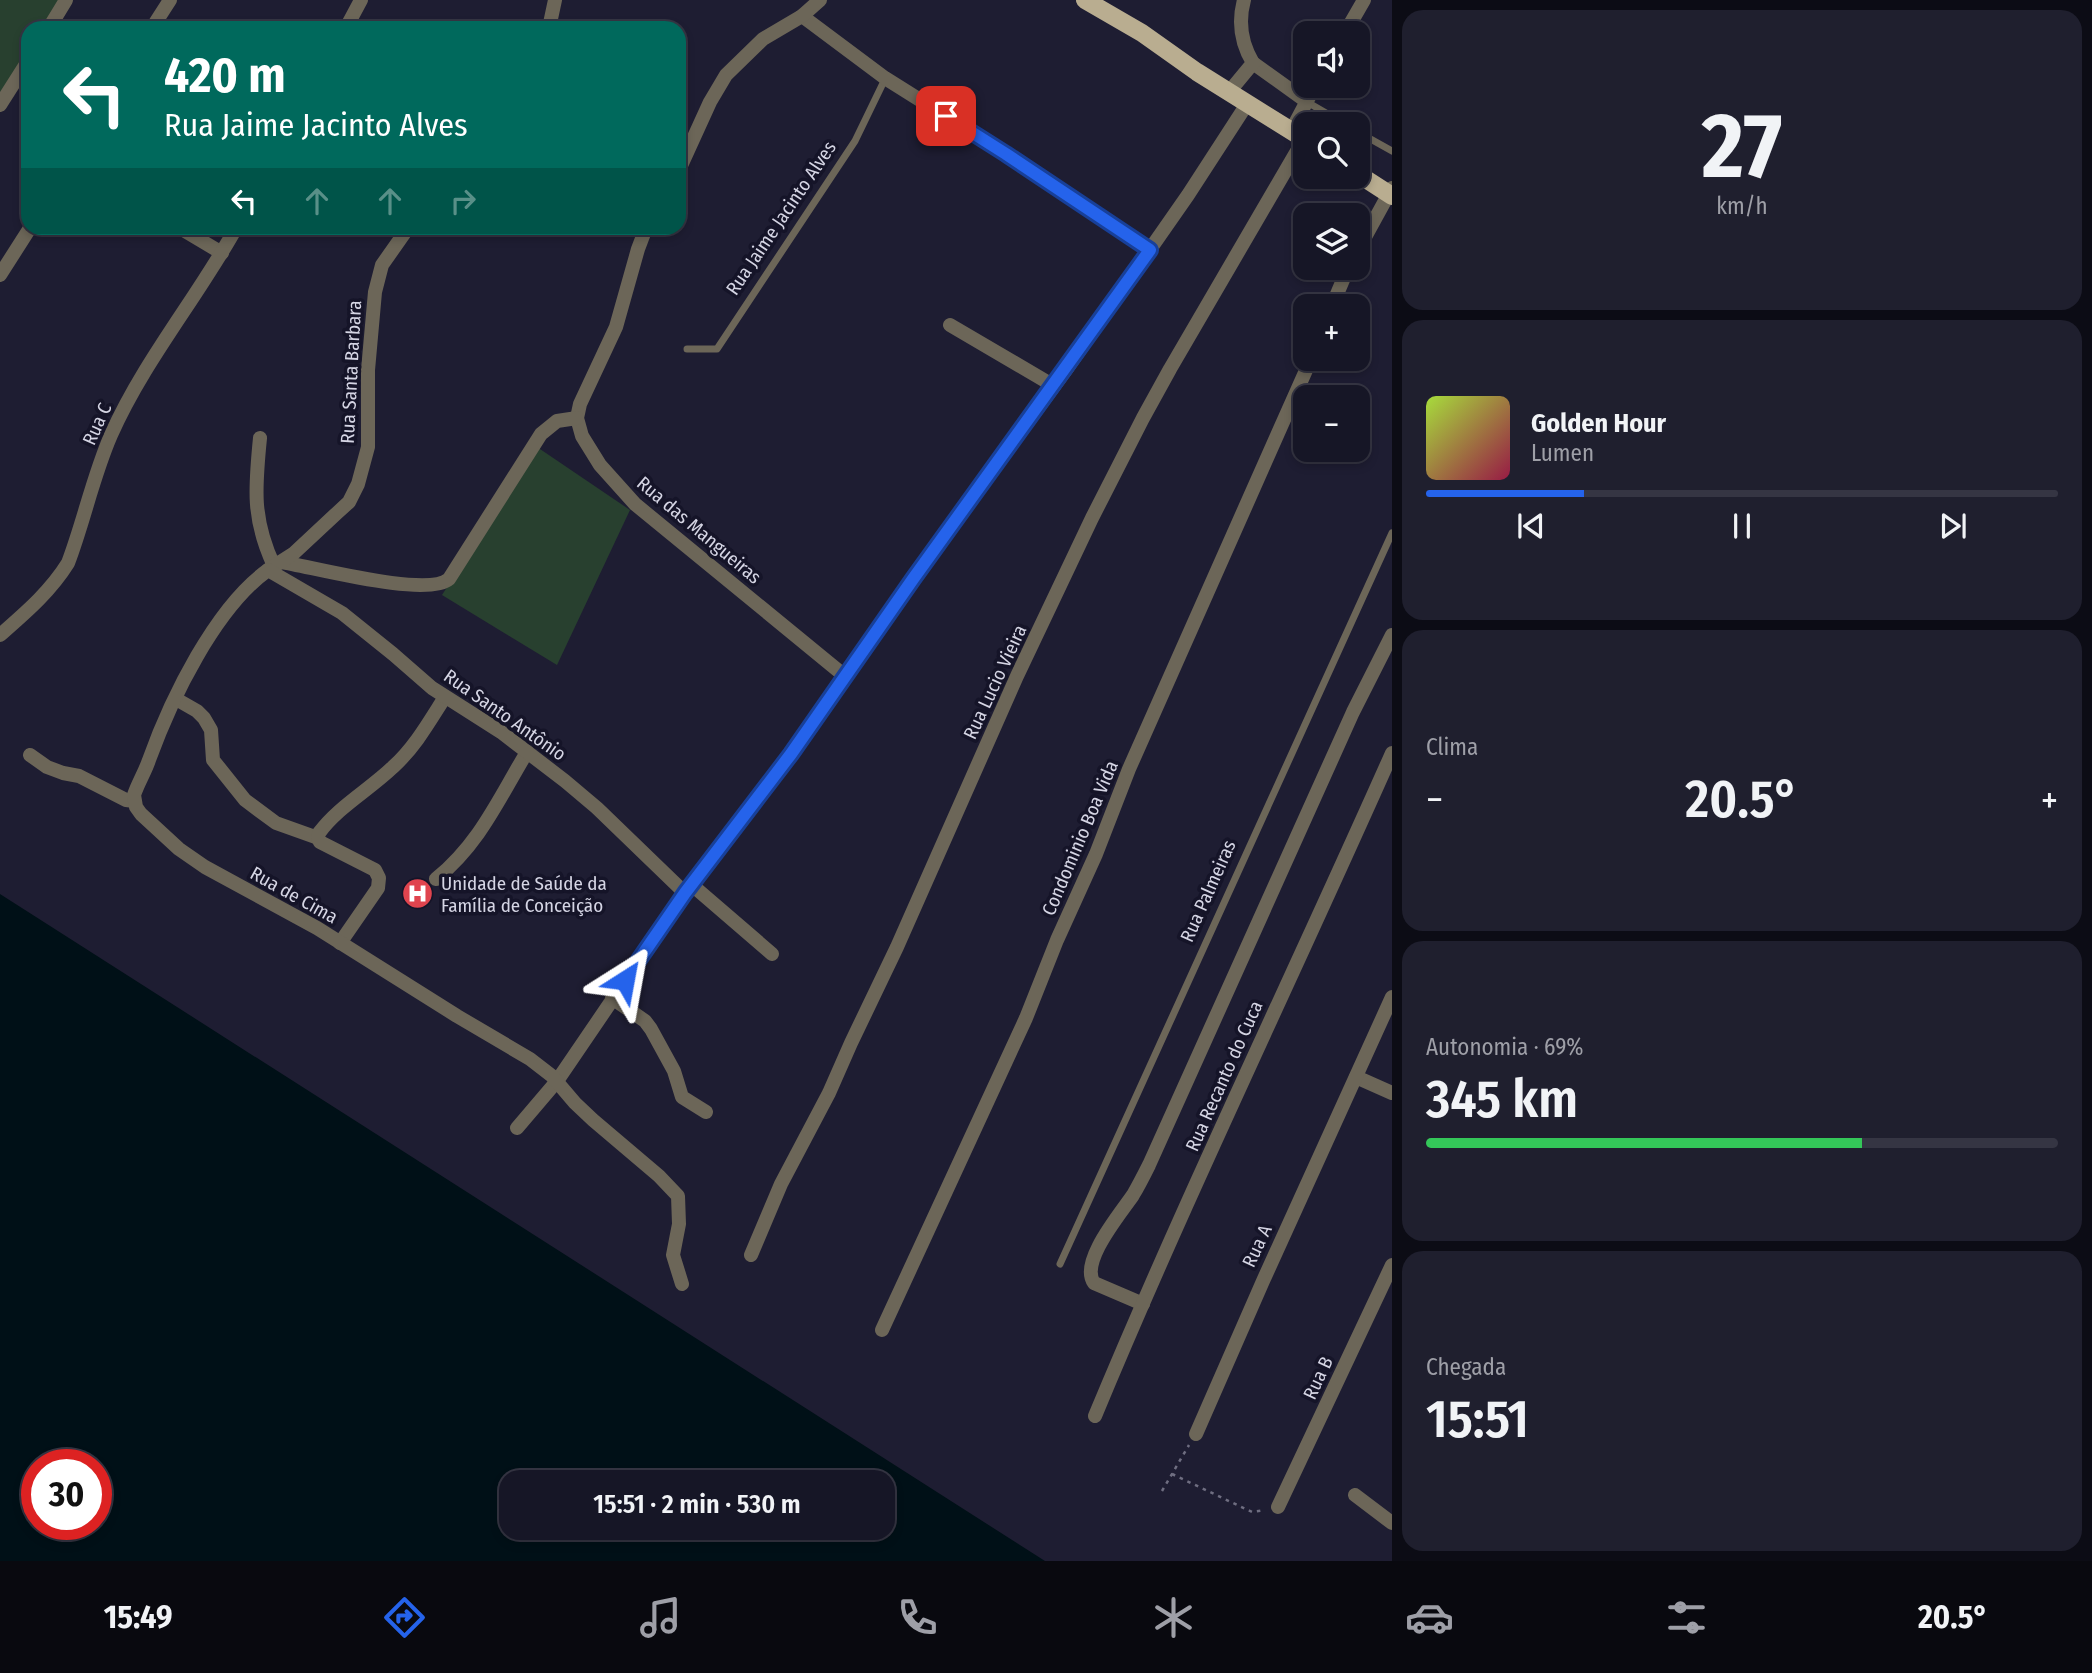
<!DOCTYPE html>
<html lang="pt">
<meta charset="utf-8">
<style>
body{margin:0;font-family:"Fira Sans Condensed",sans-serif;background:#1f1f2e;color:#f1f3f6;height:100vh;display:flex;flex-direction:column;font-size:26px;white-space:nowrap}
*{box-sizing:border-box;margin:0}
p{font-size:23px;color:#9e9fa7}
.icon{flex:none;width:38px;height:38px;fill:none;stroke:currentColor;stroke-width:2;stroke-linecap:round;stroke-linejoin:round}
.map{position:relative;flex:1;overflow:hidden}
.details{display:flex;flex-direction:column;gap:10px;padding:10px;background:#0c0c15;width:700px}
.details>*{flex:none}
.top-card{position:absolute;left:21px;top:21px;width:665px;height:214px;border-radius:21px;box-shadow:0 4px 10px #0003,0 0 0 2px #353543;background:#00695c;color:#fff;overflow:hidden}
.buttons{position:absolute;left:1293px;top:21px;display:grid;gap:14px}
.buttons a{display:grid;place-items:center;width:77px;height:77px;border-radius:14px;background:#161626;box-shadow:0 4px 10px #0003,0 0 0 2px #353543;font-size:35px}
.speed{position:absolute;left:21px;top:1449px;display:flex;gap:14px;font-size:35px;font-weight:700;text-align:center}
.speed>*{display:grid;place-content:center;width:91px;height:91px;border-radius:50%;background:#161626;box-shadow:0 4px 10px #0003,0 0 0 2px #353543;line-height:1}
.speed .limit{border:10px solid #d22;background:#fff;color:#111}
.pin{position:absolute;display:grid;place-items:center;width:60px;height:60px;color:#fff;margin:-30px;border-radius:14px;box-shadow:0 4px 10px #0006}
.me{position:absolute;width:77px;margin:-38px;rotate:34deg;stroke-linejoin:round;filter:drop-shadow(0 0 5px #0008)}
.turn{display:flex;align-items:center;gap:24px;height:147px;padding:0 28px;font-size:32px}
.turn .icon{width:91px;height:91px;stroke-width:2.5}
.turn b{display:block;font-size:49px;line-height:60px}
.lanes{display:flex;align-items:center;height:66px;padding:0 28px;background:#0003;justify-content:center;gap:35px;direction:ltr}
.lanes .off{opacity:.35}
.big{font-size:52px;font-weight:600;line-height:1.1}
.details .tile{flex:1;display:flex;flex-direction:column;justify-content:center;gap:10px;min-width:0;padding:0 24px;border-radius:21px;background:#1f1f2e}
.details .dial{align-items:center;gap:0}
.dial b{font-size:91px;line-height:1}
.song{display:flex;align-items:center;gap:21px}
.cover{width:84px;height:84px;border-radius:10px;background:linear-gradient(135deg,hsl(80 70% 55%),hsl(340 70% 35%))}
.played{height:7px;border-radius:4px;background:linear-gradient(90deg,#2563eb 25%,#353543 25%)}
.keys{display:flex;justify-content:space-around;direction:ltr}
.heat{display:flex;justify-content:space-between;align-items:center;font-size:38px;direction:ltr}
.charge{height:10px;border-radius:5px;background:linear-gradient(90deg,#34c759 69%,#353543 0)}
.trip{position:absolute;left:499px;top:1470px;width:396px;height:70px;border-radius:21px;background:#161626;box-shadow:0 4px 10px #0003,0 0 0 2px #353543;font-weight:600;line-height:70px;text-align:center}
.tab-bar{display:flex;height:112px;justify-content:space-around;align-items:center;background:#09090f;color:#9e9fa7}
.tab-bar .icon{width:49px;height:49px}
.tab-bar .on{color:#2563eb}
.tab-bar b{font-size:32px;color:#f1f3f6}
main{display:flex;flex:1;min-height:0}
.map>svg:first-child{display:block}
.green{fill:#28402f}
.water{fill:#001017;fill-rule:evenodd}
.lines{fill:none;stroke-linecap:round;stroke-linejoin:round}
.path{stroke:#6f6e81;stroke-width:2.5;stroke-dasharray:3.5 5;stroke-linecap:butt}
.lane{stroke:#6c6658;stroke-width:7}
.street{stroke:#6c6658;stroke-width:14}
.primary{stroke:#b9ad90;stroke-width:18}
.route-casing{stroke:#184099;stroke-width:18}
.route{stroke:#2563eb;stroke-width:12}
.labels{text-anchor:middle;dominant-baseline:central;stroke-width:7;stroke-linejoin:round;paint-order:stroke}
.street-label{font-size:19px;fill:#d5d5e4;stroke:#151428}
.poi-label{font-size:19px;fill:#d5d5e4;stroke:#151428;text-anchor:start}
</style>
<main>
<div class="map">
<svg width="1392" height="1561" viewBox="0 0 1392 1561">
<rect width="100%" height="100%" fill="#1e1d32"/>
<g class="green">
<polygon points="0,0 62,0 45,28 28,28 28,56 0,102"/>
<polygon points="537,447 630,510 557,665 442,595"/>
</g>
<path class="water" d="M0 894 1045 1561H0ZM37 1465H96V1524H37ZM882 1482V1528H511V1482Z"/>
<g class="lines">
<g class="path">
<polyline points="1172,1474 1252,1512 1265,1510"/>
<polyline points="1162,1491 1189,1445"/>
</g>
<g class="lane">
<polyline points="1307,102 1345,124"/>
<polyline points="1358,132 1392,151"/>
<polyline points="687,349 717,349 855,141 885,79"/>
<polyline points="1060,1264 1392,533"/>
</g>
<g class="street">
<polyline points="802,16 885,78 1006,154 1150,250"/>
<polyline points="49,28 66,0"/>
<polyline points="152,28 170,0"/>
<polyline points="346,28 361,0"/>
<polyline points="549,28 555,0"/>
<polyline points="1345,33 1364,0"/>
<polyline points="1253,63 1306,101"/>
<path d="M1229 92 1253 63C1241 43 1238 22 1244 0"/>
<polyline points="0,105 28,61"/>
<polyline points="1291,131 1315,86"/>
<polyline points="679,170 710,102 726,75 763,39 802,16 820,0"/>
<polyline points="180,228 222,253"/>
<polyline points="646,228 638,249 616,327 580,404 577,418 582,436 600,465 635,504 846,677"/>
<polyline points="1358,250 1392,188"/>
<polyline points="0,275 30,228"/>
<polyline points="1332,306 1348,268"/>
<polyline points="950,325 1054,386"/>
<path d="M260 438C255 488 252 519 274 566"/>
<path d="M281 562C313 567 427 598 449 579L541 434 557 421 577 418"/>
<polyline points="268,570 293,554 337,513 349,502 358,484 368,447 368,370 375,292 382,265 408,228"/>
<path d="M0 635C25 613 50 592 68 563 84 521 93 476 111 435 144 361 197 298 236 228"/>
<polyline points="176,699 197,711 204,718 211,730 213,760 245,800 276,823 318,838"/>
<polyline points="30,755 47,767 63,773 79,776 126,800 134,801"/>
<path d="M436 879C480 843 498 800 527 752"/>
<polyline points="692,885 772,954"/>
<path d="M340 943 378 888 379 878 375 870 320 842 318 838 319 833C338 807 369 790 393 767 415 747 429 722 445 697"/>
<polyline points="612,998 645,1021 651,1029 674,1071 682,1097 706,1112"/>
<polyline points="1356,1077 1392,1093"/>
<polyline points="517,1128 557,1081 685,893 791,754 913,579 1068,367 1188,195 1247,104"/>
<polyline points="751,1255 781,1184 829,1093 851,1043 897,947 1017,676 1092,518 1143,418 1170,369 1304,139"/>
<path d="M682 1284 673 1255 679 1224 678 1196 659 1176 593 1120 575 1103 552 1076 530 1059 457 1016 317 928 205 867 179 849 141 814 136 807 134 795C138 783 145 772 149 760 171 699 215 608 268 570L342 613 393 654 432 688 501 732 565 781 597 808 685 893"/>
<path d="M1143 1304 1094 1283C1079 1262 1121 1213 1133 1195 1139 1185 1144 1175 1149 1165L1353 712 1392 635"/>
<polyline points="882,1330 1026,1018 1057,940 1096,854 1129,769 1311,359"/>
<path d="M1095 1416C1188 1192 1294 974 1392 753"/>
<polyline points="1196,1434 1263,1281 1392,997"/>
<polyline points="1355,1495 1392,1523"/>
<polyline points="1278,1507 1392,1265"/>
</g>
<g class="primary">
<polyline points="1085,0 1142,33 1197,72 1306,140"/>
<polyline points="1358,174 1392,196"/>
</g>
</g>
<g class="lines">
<defs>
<polyline id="route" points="625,980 685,893 791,754 913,579 1150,250 1006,154 946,116"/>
</defs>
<use href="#route" class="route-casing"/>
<use href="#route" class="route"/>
</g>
<defs>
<symbol id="hospital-disc" viewBox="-11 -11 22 22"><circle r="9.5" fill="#e0444e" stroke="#151428"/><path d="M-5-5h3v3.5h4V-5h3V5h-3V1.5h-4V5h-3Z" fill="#fff"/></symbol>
</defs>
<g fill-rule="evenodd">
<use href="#hospital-disc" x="400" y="876" width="35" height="35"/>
</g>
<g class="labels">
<g class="street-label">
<text transform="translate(781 218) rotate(-56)">Rua Jaime Jacinto Alves</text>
<text transform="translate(351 372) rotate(-87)">Rua Santa Barbara</text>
<text transform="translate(97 424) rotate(-66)">Rua C</text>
<text transform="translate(699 530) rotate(40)">Rua das Mangueiras</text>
<text transform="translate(995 682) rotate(-65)">Rua Lucio Vieira</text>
<text transform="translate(505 715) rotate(35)">Rua Santo Antônio</text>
<text transform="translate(1080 838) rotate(-67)">Condominio Boa Vida</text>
<text transform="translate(1208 891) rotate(-66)">Rua Palmeiras</text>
<text transform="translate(294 895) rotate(29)">Rua de Cima</text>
<text transform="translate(1224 1076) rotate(-66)">Rua Recanto do Cuca</text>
<text transform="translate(1257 1246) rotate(-65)">Rua A</text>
<text transform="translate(1318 1378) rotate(-65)">Rua B</text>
</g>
<g class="poi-label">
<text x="441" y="883">Unidade de Saúde da<tspan x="441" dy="22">Família de Conceição</tspan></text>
</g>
</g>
</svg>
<div class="buttons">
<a><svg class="icon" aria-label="sound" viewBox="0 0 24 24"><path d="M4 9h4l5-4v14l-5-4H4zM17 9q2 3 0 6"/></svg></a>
<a><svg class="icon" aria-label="search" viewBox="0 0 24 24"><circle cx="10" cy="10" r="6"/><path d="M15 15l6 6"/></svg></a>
<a><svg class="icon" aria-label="layers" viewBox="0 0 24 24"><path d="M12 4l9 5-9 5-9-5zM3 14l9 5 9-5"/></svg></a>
<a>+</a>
<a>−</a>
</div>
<div class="speed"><div class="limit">30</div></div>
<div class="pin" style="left:946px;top:116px;background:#d93025"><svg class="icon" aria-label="arrive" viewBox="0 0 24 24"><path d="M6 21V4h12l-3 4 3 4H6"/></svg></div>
<svg class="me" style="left:625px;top:980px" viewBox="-20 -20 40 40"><path d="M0-17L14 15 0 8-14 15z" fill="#2563eb" stroke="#fff" stroke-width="4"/></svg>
<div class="trip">15:51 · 2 min · 530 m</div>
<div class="top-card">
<div class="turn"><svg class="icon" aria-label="left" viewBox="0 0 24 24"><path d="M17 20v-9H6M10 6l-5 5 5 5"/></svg><div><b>420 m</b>Rua Jaime Jacinto Alves</div></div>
<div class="lanes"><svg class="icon" aria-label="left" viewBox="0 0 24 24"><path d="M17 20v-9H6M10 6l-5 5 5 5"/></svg><svg class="icon off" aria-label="ahead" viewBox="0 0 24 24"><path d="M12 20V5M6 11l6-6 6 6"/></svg><svg class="icon off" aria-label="ahead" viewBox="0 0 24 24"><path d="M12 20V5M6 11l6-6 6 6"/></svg><svg class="icon off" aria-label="right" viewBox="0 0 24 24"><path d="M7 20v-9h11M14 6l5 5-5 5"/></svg></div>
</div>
</div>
<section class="details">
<div class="tile dial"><b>27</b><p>km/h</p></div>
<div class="tile">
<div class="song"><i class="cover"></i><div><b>Golden Hour</b><p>Lumen</p></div></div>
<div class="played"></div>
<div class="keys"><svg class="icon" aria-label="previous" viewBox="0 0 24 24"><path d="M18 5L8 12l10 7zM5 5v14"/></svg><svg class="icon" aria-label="pause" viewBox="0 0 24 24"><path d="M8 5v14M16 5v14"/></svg><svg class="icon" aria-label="next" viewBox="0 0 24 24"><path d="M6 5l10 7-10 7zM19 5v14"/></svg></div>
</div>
<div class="tile"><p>Clima</p>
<div class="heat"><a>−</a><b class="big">20.5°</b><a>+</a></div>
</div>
<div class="tile"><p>Autonomia · 69%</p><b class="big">345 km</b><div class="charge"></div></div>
<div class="tile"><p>Chegada</p><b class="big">15:51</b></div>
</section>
</main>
<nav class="tab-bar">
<b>15:49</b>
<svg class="icon on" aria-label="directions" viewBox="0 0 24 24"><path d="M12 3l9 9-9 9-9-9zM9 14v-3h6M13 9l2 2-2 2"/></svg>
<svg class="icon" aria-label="music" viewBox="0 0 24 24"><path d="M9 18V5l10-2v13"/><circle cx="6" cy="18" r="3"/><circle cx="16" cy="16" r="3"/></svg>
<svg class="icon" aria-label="phone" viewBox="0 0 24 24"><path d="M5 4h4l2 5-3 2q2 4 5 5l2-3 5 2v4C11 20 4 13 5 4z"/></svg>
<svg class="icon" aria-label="climate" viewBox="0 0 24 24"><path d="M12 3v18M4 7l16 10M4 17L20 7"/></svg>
<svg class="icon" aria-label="car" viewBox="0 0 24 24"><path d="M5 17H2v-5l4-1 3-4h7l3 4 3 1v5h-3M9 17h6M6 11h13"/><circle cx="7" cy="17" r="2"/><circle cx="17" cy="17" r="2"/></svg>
<svg class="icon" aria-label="filters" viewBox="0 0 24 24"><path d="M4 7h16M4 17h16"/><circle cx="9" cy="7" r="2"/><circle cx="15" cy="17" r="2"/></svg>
<b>20.5°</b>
</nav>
